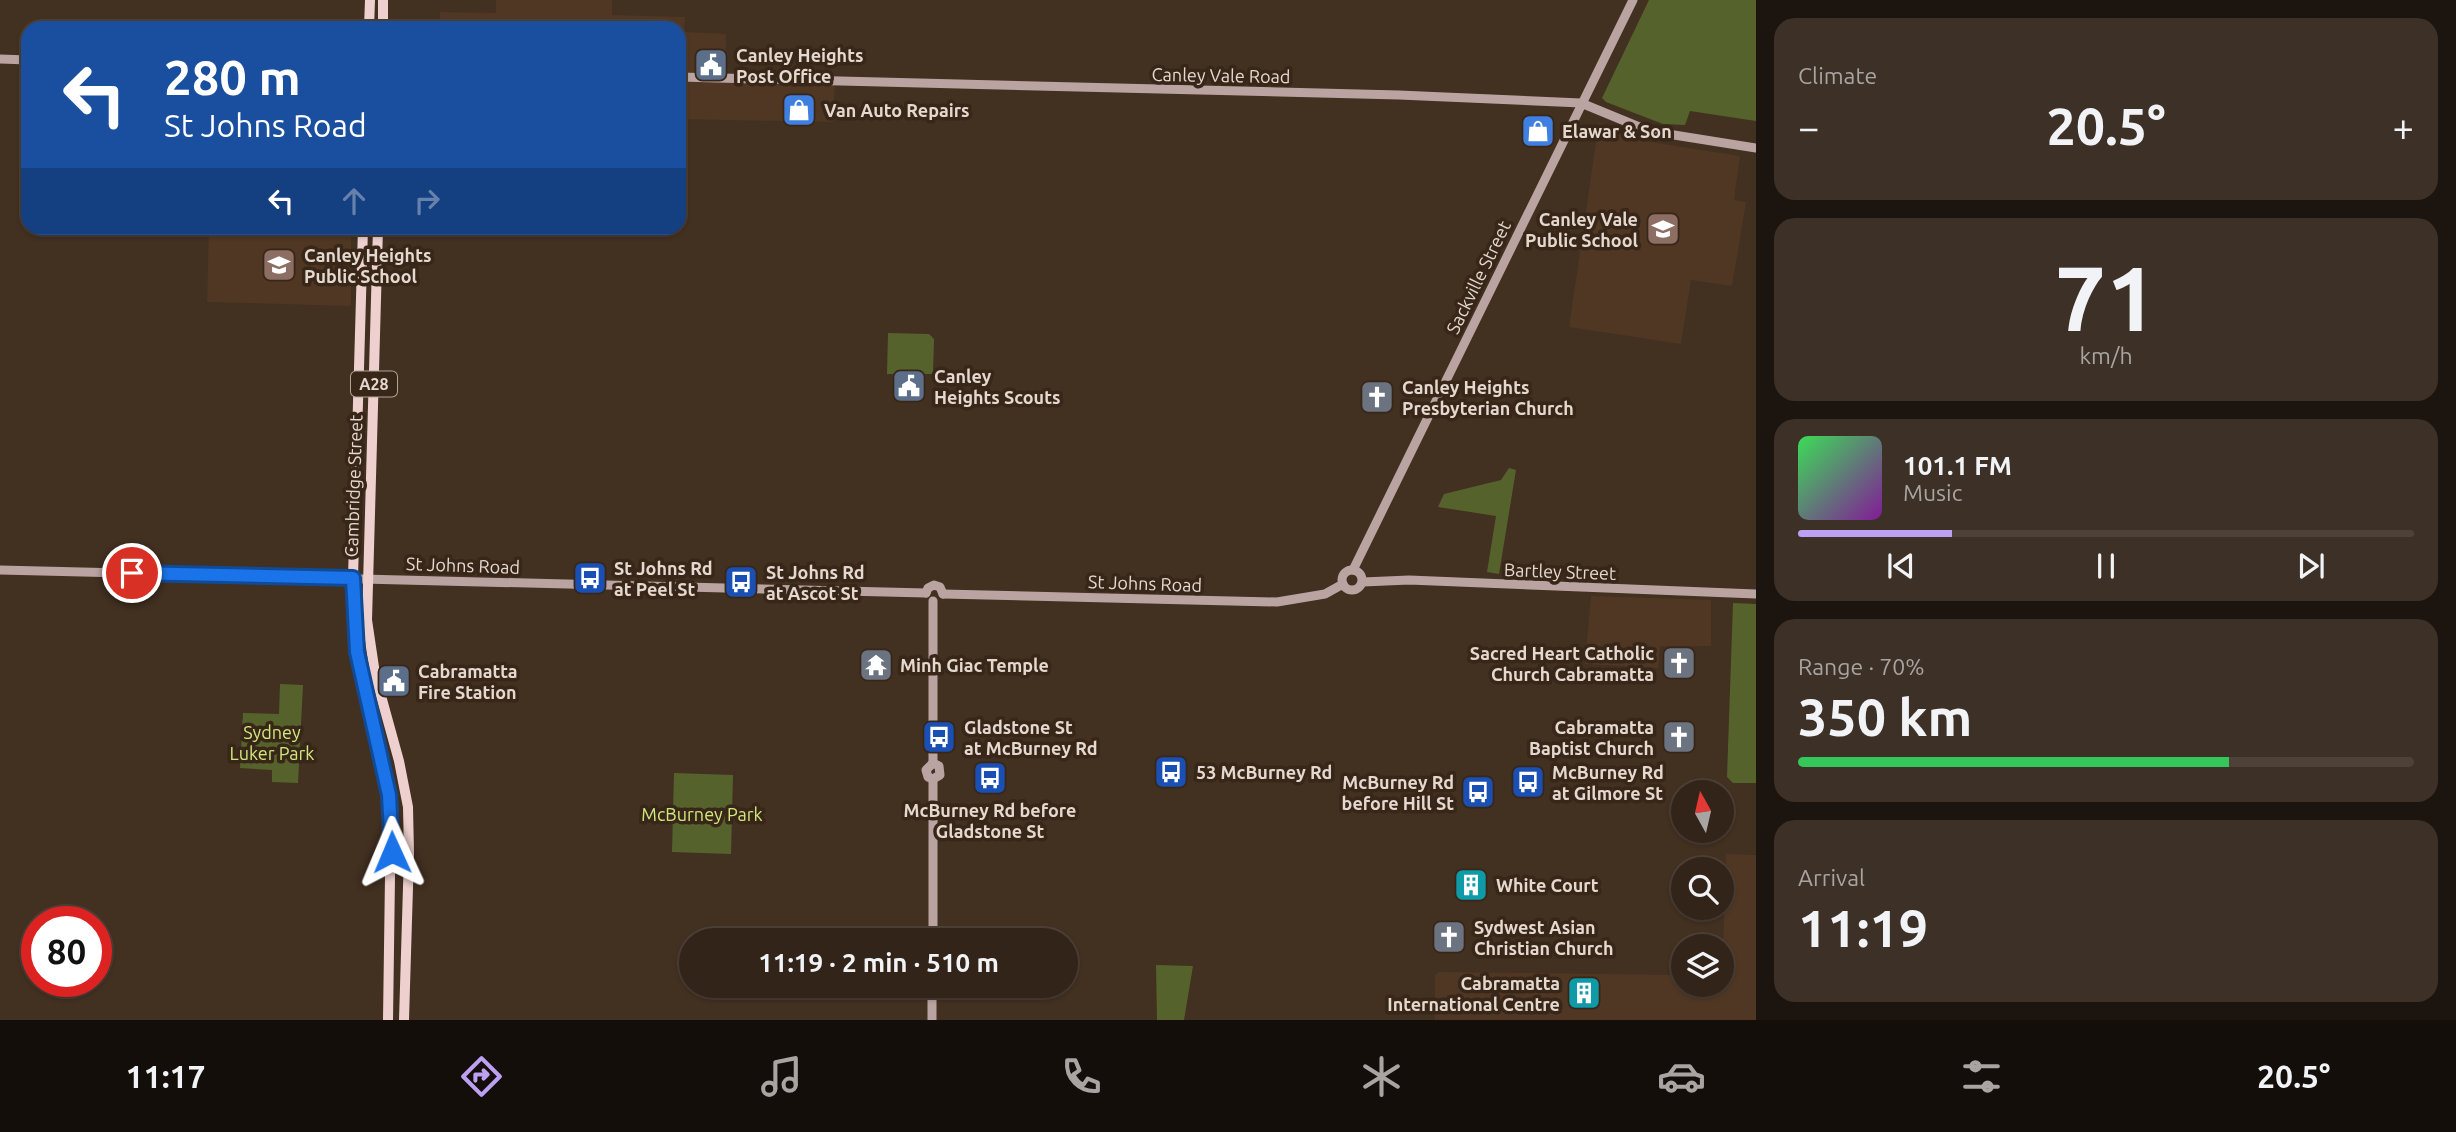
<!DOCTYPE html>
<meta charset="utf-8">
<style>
body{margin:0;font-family:Ubuntu,sans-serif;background:#3d3026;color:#f1f3f6;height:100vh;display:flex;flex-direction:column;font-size:26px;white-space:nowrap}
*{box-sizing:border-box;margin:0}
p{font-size:23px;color:#a8a4a2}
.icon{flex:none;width:38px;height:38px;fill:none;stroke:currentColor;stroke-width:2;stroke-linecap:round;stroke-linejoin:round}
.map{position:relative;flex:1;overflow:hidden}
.details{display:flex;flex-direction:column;gap:18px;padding:18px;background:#1c140e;width:700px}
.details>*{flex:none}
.hud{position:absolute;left:21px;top:21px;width:665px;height:214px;border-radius:21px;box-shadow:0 2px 5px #0004,0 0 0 2px #4d4138;background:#1a4fa0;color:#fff;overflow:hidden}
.needle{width:46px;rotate:352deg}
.buttons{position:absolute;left:1671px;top:780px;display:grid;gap:14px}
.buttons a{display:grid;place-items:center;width:63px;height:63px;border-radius:50%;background:#322419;box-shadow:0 2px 5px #0004,0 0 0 2px #4d4138;font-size:35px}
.speed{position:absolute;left:21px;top:906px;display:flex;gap:14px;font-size:35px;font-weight:700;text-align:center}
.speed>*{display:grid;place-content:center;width:91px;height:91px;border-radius:50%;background:#322419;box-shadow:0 2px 5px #0004,0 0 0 2px #4d4138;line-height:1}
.speed .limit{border:10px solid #d22;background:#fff;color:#111}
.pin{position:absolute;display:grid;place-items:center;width:60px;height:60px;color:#fff;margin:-30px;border:4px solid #fff;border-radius:50%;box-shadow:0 2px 7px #0007}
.me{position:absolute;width:77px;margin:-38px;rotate:359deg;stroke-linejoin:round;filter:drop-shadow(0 0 5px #0008)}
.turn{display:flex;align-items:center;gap:24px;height:147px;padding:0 28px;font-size:32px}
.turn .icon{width:91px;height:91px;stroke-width:2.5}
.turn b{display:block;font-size:49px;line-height:60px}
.lanes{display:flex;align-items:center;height:66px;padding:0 28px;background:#0003;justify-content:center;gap:35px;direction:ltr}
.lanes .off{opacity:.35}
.big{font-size:52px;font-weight:700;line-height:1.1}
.details .card{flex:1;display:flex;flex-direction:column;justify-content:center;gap:10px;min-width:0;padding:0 24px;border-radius:21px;background:#3d3026}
.details .dial{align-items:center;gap:0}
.dial b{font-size:91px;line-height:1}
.song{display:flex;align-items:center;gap:21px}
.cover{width:84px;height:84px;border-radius:10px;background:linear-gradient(135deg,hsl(130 70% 55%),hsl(290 70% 35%))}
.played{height:7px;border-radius:4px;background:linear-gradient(90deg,#bca0f2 25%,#4d4138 25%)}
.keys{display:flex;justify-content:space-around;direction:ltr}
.heat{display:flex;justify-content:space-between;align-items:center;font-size:38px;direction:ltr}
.charge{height:10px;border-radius:5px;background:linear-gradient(90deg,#34c759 70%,#4d4138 0)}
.trip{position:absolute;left:679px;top:928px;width:399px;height:70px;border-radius:35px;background:#322419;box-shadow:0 2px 5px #0004,0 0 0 2px #4d4138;font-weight:700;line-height:70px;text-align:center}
.dock{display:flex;height:112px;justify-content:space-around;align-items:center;background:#140e0a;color:#a8a4a2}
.dock .icon{width:49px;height:49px}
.dock .current{color:#bca0f2}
.dock b{font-size:32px;color:#f1f3f6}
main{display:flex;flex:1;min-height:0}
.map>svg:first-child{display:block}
.built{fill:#4f3724}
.green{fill:#56622c}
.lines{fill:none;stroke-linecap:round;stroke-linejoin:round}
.secondary{stroke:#b9a4a2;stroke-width:9}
.trunk{stroke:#eed1ce;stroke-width:10}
.route-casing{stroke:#114b97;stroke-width:18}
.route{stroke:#1a73e8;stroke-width:12}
.labels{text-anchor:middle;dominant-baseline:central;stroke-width:7;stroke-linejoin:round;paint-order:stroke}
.shield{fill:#382618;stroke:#b0a398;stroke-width:2}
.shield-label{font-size:16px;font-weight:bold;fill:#e4d8cf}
.poi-label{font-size:18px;font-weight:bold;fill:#e4d8cf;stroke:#382618;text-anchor:start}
.street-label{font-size:18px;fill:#e4d8cf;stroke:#382618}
.park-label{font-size:18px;fill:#d0e97c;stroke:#382618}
</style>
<main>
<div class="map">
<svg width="1756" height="1020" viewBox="0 0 1756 1020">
<rect width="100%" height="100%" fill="#423021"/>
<g class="built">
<polygon points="496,0 612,0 612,15 685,17 684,32 726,34 725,78 835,81 833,122 679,119 679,28 391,28 391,25 440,26 440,12 496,13"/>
<polygon points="1599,122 1644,141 1740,156 1734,200 1746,202 1732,286 1691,280 1681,344 1569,327"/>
<polygon points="209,228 351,228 351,306 207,302"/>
<polygon points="1591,596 1711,600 1711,646 1660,646 1658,668 1585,664"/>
<polygon points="1726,854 1756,855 1756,1020 1435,1020 1435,975 1439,972 1683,975 1684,985 1722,985"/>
</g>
<g class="green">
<polygon points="1649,0 1756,0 1756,121 1690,111 1685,125 1663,124 1606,102 1602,98"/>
<polygon points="888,333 929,334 934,339 933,374 887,374"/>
<polygon points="1509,468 1516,470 1499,574 1487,572 1496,516 1438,507 1444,494 1501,480"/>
<polygon points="1733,603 1756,604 1756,783 1733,783 1727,777"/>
<polygon points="280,684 303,685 298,783 272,782 272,770 240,768 243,713 279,714"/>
<polygon points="674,773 733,775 731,854 672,852"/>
<polygon points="1156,965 1193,966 1184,1020 1157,1020"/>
</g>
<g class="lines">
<g class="secondary">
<polyline points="0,59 28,60"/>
<polyline points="679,77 1399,95 1581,103 1649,131 1756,148"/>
<circle cx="1352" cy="580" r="10"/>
<polyline points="0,570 926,593"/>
<polyline points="1353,570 1633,0"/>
<polyline points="1363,582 1409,580 1756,594"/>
<polyline points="926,593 928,588 934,585 940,587 943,594"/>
<polyline points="943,594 1277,602 1325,594 1343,584"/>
<polyline points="933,763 933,601"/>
<polyline points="933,763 939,766 940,775 933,779"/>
<polyline points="933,763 926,770 928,777 933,779"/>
<polyline points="933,779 933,940"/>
<polyline points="932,1020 932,985"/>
</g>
<g class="trunk">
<polyline points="369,28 370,0"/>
<polyline points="383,28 383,0"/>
<polyline points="363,228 353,578 357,652 391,805 388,1020"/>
<polyline points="378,228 367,620 375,674 399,761 408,807 409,854 404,1020"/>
</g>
</g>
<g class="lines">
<defs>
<polyline id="route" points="132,573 353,578 357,652 389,795 392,852"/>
</defs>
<use href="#route" class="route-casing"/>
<use href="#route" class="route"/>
</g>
<defs>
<symbol id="civic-square" viewBox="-11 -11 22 22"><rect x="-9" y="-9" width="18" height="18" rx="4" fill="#5c6f8a" stroke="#382618"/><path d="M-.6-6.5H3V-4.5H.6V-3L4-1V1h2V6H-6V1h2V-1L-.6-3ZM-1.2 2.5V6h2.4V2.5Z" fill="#fff"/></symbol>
<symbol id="shop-square" viewBox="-11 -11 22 22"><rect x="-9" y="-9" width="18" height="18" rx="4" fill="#3f7fe0" stroke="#382618"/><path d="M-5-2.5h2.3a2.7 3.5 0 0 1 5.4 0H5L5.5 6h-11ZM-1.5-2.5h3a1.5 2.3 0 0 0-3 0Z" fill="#fff"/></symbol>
<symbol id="school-square" viewBox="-11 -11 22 22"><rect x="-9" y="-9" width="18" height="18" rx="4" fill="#8d6e63" stroke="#382618"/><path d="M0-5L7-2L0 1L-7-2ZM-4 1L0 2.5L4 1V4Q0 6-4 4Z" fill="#fff"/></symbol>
<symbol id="church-square" viewBox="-11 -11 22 22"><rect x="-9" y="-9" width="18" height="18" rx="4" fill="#6b7280" stroke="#382618"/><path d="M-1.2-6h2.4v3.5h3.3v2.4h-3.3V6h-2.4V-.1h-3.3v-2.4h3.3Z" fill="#fff"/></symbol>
<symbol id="bus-square" viewBox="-11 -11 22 22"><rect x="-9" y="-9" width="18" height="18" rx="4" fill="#1a4fb4" stroke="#382618"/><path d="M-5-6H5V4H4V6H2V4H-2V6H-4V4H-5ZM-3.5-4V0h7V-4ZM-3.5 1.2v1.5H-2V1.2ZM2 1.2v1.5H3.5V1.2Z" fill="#fff"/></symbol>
<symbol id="temple-square" viewBox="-11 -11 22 22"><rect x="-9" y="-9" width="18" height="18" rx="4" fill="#6b7280" stroke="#382618"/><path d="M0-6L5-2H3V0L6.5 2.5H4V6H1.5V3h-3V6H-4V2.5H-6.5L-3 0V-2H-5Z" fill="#fff"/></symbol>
<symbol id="building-square" viewBox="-11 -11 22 22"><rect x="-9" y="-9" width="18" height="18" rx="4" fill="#0f9aa8" stroke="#382618"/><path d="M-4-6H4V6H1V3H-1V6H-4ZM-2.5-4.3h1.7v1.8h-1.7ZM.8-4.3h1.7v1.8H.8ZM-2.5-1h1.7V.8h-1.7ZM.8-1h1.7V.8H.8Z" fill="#fff"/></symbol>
</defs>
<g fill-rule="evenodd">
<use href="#civic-square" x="692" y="46" width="38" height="38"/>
<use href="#shop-square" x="780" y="91" width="38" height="38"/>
<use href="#shop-square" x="1519" y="112" width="38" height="38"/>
<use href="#school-square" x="1644" y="210" width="38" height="38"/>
<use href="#school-square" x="260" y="246" width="38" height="38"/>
<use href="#civic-square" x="890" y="367" width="38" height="38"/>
<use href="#church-square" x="1358" y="378" width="38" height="38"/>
<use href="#bus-square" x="571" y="559" width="38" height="38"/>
<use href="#bus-square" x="722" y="563" width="38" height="38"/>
<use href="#church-square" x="1660" y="644" width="38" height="38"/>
<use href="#temple-square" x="857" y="646" width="38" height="38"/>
<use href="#civic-square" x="375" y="662" width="38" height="38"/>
<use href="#bus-square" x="920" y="718" width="38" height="38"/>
<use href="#church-square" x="1660" y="718" width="38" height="38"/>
<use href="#bus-square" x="1152" y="753" width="38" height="38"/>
<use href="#bus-square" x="971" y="759" width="38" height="38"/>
<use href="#bus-square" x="1509" y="763" width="38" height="38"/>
<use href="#bus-square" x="1459" y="773" width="38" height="38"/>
<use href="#building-square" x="1452" y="866" width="38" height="38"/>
<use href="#church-square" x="1430" y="918" width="38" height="38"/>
<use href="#building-square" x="1565" y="974" width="38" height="38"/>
</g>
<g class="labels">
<rect class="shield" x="351" y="371.5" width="46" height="25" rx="5"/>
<g class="shield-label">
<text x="374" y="384">A28</text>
</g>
<g class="poi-label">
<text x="736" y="55">Canley Heights<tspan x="736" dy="21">Post Office</tspan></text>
<text x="824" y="110">Van Auto Repairs</text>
<text x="1562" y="131">Elawar &amp; Son</text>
<text x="1638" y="219" text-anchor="end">Canley Vale<tspan x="1638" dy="21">Public School</tspan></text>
<text x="304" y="255">Canley Heights<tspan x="304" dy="21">Public School</tspan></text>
<text x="934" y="376">Canley<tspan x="934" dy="21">Heights Scouts</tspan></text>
<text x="1402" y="387">Canley Heights<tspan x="1402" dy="21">Presbyterian Church</tspan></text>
<text x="614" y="568">St Johns Rd<tspan x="614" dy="21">at Peel St</tspan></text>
<text x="766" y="572">St Johns Rd<tspan x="766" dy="21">at Ascot St</tspan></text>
<text x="1654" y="653" text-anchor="end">Sacred Heart Catholic<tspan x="1654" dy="21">Church Cabramatta</tspan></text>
<text x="900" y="665">Minh Giac Temple</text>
<text x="418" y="671">Cabramatta<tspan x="418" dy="21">Fire Station</tspan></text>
<text x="964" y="727">Gladstone St<tspan x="964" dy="21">at McBurney Rd</tspan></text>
<text x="1654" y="727" text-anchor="end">Cabramatta<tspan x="1654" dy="21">Baptist Church</tspan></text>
<text x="1196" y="772">53 McBurney Rd</text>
<text x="1552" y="772">McBurney Rd<tspan x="1552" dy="21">at Gilmore St</tspan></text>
<text x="1454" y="782" text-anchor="end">McBurney Rd<tspan x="1454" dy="21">before Hill St</tspan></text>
<text x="990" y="810" text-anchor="middle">McBurney Rd before<tspan x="990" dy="21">Gladstone St</tspan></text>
<text x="1496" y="885">White Court</text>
<text x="1474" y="927">Sydwest Asian<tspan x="1474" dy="21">Christian Church</tspan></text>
<text x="1560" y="983" text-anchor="end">Cabramatta<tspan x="1560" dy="21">International Centre</tspan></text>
</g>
<g class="street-label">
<text transform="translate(1221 75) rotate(1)">Canley Vale Road</text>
<text transform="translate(1478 277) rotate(-64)">Sackville Street</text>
<text transform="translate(353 486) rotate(-88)">Cambridge Street</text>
<text transform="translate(463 565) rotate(2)">St Johns Road</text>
<text transform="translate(1560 571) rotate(2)">Bartley Street</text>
<text transform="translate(1145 583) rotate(2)">St Johns Road</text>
</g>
<g class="park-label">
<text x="272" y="732">Sydney<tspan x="272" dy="21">Luker Park</tspan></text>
<text x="702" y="814">McBurney Park</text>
</g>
</g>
</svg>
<div class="buttons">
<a><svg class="needle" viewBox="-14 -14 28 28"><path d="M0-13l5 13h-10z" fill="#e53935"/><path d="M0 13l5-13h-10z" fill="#a8a4a2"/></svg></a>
<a><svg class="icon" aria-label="search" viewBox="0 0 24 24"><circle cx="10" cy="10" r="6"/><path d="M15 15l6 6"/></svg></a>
<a><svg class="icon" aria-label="layers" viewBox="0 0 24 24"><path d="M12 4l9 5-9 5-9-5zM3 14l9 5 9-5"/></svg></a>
</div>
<div class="speed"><div class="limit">80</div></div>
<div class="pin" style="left:132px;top:573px;background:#d93025"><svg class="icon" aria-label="arrive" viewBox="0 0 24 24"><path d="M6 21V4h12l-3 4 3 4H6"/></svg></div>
<svg class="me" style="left:392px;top:852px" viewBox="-20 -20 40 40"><path d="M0-17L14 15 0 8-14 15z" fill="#1a73e8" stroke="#fff" stroke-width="4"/></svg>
<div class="trip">11:19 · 2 min · 510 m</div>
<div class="hud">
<div class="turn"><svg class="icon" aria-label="left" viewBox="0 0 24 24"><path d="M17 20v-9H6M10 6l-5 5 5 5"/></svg><div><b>280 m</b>St Johns Road</div></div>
<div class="lanes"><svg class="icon" aria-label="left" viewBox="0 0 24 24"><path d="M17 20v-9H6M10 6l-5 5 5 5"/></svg><svg class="icon off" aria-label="ahead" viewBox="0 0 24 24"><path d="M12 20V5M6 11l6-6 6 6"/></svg><svg class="icon off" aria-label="right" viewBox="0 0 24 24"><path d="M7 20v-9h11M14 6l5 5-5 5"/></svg></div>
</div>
</div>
<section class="details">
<div class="card"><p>Climate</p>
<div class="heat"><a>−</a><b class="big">20.5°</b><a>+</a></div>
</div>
<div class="card dial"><b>71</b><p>km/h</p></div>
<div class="card">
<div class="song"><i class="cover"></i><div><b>101.1 FM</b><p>Music</p></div></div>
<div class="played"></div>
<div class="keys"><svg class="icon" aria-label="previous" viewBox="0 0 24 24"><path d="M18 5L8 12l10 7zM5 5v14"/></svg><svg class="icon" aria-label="pause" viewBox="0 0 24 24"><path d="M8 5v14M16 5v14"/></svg><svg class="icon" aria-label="next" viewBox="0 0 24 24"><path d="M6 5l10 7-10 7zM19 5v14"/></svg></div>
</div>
<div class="card"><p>Range · 70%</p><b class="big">350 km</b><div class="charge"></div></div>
<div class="card"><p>Arrival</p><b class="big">11:19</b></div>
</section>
</main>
<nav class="dock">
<b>11:17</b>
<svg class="icon current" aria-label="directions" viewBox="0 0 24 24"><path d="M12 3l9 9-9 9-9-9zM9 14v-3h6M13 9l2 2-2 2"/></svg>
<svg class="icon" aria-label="music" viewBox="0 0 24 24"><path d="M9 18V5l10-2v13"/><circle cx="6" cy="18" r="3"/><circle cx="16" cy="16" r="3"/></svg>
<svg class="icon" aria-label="phone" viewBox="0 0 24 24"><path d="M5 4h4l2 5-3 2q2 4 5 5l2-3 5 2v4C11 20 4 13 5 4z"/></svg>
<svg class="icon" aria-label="climate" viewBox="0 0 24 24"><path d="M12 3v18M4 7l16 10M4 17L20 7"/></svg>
<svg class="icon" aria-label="car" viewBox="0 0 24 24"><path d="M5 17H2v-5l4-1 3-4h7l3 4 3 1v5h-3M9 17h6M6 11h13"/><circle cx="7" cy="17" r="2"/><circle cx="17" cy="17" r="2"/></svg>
<svg class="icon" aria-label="filters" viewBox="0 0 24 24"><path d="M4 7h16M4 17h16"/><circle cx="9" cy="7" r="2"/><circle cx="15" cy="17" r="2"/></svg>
<b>20.5°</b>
</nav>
